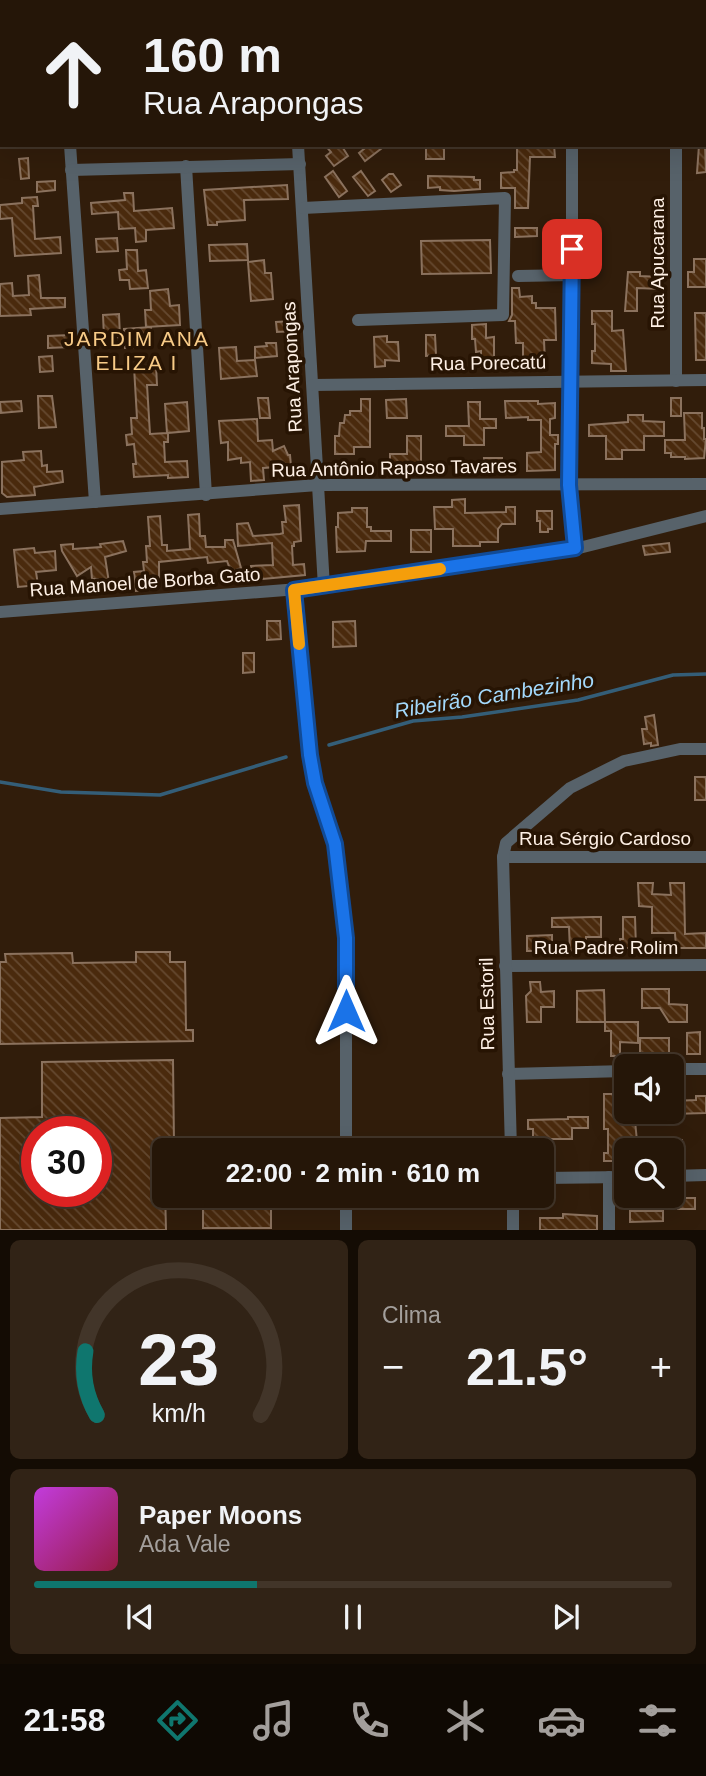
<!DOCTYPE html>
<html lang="pt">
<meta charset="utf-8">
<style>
body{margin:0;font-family:Arial,sans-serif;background:#312316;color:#f1f3f6;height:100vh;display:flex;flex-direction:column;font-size:26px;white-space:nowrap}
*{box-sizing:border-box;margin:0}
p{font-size:23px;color:#a39f9c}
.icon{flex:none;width:38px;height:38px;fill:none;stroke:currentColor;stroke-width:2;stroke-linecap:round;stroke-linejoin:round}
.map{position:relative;height:1230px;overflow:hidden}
.sheet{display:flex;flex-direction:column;gap:10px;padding:10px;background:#140c04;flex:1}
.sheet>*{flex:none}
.banner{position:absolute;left:0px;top:0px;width:707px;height:147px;box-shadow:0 7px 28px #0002,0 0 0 2px #423529;background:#251608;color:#f1f3f6;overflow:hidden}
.controls{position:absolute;left:614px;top:1054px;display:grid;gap:14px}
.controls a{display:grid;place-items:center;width:70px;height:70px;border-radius:10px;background:#251608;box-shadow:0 7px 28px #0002,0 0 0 2px #423529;font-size:35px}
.speed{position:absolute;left:21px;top:1116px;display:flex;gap:14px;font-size:35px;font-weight:700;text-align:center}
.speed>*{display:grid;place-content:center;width:91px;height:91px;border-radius:50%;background:#251608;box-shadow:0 7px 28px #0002,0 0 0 2px #423529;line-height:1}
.speed .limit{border:10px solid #d22;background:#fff;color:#111}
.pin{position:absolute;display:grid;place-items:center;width:60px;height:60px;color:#fff;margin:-30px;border-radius:14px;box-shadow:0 4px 10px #0006}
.me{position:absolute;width:77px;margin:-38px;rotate:0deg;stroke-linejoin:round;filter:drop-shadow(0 0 5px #0008)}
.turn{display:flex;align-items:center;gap:24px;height:147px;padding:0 28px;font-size:32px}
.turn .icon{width:91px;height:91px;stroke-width:2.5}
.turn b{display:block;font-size:49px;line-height:60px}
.big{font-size:52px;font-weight:600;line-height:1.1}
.sheet .card{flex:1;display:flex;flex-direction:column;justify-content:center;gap:10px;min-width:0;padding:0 24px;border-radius:10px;background:#312316}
.sheet .dial{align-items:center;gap:0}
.dial svg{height:182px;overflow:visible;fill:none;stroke:#423529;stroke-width:7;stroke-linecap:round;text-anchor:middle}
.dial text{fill:#f1f3f6;stroke:none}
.song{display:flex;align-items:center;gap:21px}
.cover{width:84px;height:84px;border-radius:10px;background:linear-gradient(135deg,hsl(290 70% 55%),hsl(340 70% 35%))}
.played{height:7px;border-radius:4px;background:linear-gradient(90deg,#0f766e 35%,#423529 35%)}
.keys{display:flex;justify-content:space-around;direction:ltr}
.heat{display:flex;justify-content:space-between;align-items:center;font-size:38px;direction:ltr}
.sheet .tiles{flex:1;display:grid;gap:10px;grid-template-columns:1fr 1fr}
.card:last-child{grid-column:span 2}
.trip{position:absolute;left:152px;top:1138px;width:402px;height:70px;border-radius:10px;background:#251608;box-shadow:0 7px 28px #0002,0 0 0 2px #423529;font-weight:600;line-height:70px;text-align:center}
.dock{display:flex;height:112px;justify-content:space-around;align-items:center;background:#0f0903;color:#a39f9c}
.dock .icon{width:49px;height:49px}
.dock .active{color:#0f766e}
.dock b{font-size:32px;color:#f1f3f6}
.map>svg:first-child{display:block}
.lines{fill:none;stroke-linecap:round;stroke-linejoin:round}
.stream{stroke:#345e78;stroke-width:3.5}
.building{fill:url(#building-back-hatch);stroke:#8b725e;stroke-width:2;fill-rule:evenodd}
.minor{stroke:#57626a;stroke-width:12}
.route-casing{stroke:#114b97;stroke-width:18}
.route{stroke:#1a73e8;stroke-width:12}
.slow{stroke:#f59e0b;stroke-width:12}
.labels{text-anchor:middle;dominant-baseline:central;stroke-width:7;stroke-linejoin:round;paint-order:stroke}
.street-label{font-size:19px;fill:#fef0e5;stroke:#271403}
.neighbourhood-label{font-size:21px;letter-spacing:2px;fill:#f8cb87;stroke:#271403}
.water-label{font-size:21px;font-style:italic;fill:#a3d9fc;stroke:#271403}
</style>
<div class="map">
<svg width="706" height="1230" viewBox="0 0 706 1230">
<defs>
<pattern id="building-back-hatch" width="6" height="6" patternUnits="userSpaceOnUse" patternTransform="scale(1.75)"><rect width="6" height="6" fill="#4a2a0d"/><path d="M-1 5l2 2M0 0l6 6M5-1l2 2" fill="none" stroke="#654930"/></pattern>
</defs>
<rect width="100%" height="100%" fill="#311d0b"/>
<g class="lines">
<g class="stream">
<polyline points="329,745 413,721 462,717 578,700 673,675 706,674"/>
<polyline points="0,782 61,792 160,795 286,757"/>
</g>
</g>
<g class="building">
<polygon points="705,144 706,172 697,173 699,145"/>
<polygon points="325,145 341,145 348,156 334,166 326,156 331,152"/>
<polygon points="369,145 386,145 365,161 359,153"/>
<polygon points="538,145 554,145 555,157 530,157 528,208 515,208 515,188 501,188 501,173 514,172 514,170 517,170 517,148 538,148"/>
<rect x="426" y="148" width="18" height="11"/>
<polygon points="28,158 29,178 21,179 19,159"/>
<polygon points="333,171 347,191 339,197 325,177"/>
<polygon points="361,171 375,191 368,196 353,177"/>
<polygon points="389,174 393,174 401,185 391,192 382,180"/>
<polygon points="428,176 474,177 474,180 480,180 480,189 454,191 440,190 440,187 428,188"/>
<polygon points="55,181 55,190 37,192 37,182"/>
<polygon points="287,185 288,199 244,200 245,220 217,222 217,225 208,225 204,190"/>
<polygon points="124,193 133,193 134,211 172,208 174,228 146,230 146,241 136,242 135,228 119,229 118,212 92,214 91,203 125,200"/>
<polygon points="37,197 38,206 33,206 35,239 60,237 61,253 15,256 12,218 0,219 0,205 22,203 22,198"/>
<polygon points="515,228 537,228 537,236 515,237"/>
<polygon points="117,238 118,251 97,252 96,239"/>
<polygon points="490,240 491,273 422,274 421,241"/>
<polygon points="247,244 248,260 210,261 209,245"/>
<polygon points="126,250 137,250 138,271 146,270 148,288 130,289 129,280 120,280 119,270 127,269"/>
<polygon points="694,259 706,259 706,287 688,287 688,272 694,272"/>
<polygon points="264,260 265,273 271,273 273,299 251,301 248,262"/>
<polygon points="628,272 640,272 640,276 660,277 660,289 637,288 637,311 625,311"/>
<polygon points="39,275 41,298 65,298 65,307 30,309 31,315 0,316 0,284 12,283 13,296 29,295 28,276"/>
<polygon points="512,288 519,288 520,297 532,296 532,303 536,303 536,308 555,308 556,340 544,340 545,364 523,367 523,343 516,343 515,321 509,321 512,315"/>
<polygon points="168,289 170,306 179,305 180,325 146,327 145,310 151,310 150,291"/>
<polygon points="592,311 612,311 612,331 623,330 626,371 611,371 611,364 592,363 592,351 595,351 595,324 592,324"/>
<polygon points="695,313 706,313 706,360 696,360"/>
<polygon points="119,314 120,337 104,338 103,315"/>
<polygon points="293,321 294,331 277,332 276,322"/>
<polygon points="486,324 486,338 494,337 494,358 489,358 490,366 481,367 481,351 476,352 475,339 472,339 472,325"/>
<polygon points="151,327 152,346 125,348 124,329"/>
<polygon points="70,335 70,347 48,348 48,336"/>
<polygon points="426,335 435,335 436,355 426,356"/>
<polygon points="387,336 387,342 398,342 399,361 385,360 385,366 375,367 374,337"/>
<polygon points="266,343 276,343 277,356 255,358 255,347 267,346"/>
<polygon points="236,347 237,361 255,360 257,376 221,379 219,348"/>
<polygon points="52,356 53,371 40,372 39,357"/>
<polygon points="156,365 157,385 147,385 150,434 167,433 165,404 187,402 189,431 168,433 168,442 164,442 165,462 187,461 188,477 168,478 168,475 134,477 133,464 136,464 134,444 127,445 126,435 132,434 131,418 137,418 134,367"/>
<polygon points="38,396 52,396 56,427 39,428"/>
<polygon points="258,398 268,398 270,418 260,418"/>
<rect x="671" y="398" width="10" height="18"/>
<polygon points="361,399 370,399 370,447 354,447 354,454 335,454 335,436 339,436 340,423 344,423 345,415 350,415 350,411 361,411"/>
<polygon points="406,399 407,418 387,418 386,400"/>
<polygon points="21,401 22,411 1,413 0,402"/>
<polygon points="505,401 538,401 538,404 555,403 555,418 550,419 550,435 558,435 558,444 555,444 555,470 527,471 527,453 541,452 541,420 528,420 528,417 506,418"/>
<polygon points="468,402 480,402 480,419 496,419 496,428 484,428 484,445 464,445 464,436 446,436 446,426 469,426"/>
<polygon points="684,413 702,413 702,428 704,428 704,439 706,439 704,458 685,459 685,457 671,457 671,453 665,453 665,440 685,440"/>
<polygon points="628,415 643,415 643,421 664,422 664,436 644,436 644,450 622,450 622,459 606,459 606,436 589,436 589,425 628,422"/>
<polygon points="257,419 258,441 272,440 273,451 284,446 288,455 290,455 291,466 263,468 264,480 251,481 250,462 241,463 241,458 228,460 228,442 221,443 219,421"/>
<polygon points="407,436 421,436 421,465 408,466 408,470 390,470 390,454 407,454"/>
<polygon points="41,451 42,466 47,465 47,472 62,471 63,482 34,487 35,495 7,497 2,493 2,462 24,460 23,452"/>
<polygon points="484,458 502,458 502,469 485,469"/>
<polygon points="465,499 465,513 506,512 506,507 515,507 515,524 502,524 498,529 498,542 480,542 480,546 453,546 453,529 435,529 434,507 452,507 452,500"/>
<polygon points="299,505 301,541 294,542 294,546 292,546 293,565 304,564 305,575 252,580 251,566 273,565 272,543 238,546 237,524 248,523 253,536 280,534 283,533 282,522 286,522 284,506"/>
<polygon points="352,508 367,508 367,527 371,527 371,531 391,531 391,541 366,541 365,551 337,552 336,527 338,527 338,513 352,512"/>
<polygon points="537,511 552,511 552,529 548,529 548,532 540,532 540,521 537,521"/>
<polygon points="199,514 200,536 205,536 206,547 225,547 225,540 233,540 241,568 231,572 227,561 208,563 207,557 159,562 159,579 155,579 156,589 136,591 134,572 144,571 143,562 147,562 146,546 150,546 148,517 160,516 162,545 167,545 167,551 190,549 188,515"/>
<rect x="411" y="530" width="20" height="22"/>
<polygon points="123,541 126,551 105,557 110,589 99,590 98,579 92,579 91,567 77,576 62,551 61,545 73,544 73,549 101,547 100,544"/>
<polygon points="669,543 670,552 645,555 643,546"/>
<polygon points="34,548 35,553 55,551 56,570 36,572 38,585 18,587 14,550"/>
<polygon points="267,621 280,621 281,639 267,640"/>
<polygon points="355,621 356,646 333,647 333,622"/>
<polygon points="243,653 254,653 254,672 243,673"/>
<polygon points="654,715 658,745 651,746 651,743 644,744 642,729 647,729 645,717"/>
<rect x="695" y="777" width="11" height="23"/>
<polygon points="638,883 653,883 652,894 671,895 670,883 684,883 685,934 706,933 706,948 676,948 675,933 652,933 652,907 639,906"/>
<polygon points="593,917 601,917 601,937 586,937 586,951 570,951 569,927 552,927 552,918"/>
<polygon points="623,917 635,917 636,948 620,948 620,939 623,939"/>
<polygon points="552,935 552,951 527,951 527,936"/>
<polygon points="136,952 170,952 170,962 185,962 186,1030 193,1030 193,1041 0,1044 0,962 6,962 5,954 72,953 73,963 136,962"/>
<polygon points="530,982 540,982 541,992 554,991 554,1007 541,1007 541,1022 527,1022 526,996 531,991"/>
<polygon points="642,989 669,989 669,1004 687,1005 687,1022 669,1022 660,1008 642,1008"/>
<polygon points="604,990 605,1022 638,1022 638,1043 620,1042 620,1056 611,1056 611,1031 605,1031 605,1022 577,1022 577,991"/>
<polygon points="700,1032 700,1054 687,1054 687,1033"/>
<rect x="640" y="1038" width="29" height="18"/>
<path d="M173 1060 174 1144H165L164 1150 166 1230H0V1118L42 1117V1062ZM37 1132H96V1192H37Z"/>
<polygon points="604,1094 620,1094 620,1111 634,1111 637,1141 619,1141 619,1161 604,1161 604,1153 608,1153 608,1129 604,1129"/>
<polygon points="696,1096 706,1096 706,1113 672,1114 672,1101 696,1100"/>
<polygon points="568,1117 588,1117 588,1128 572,1128 572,1139 533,1139 533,1129 528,1129 528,1120 568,1119"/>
<polygon points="671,1140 682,1140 681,1161 672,1161"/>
<polygon points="203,1195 229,1195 229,1206 271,1206 271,1228 203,1228"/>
<polygon points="677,1198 695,1198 695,1209 678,1209"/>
<polygon points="630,1211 663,1211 663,1221 630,1222"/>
<polygon points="563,1214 597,1216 597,1230 540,1230 540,1218 563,1218"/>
</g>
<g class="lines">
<g class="minor">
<polyline points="59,0 59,2"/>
<polyline points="288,0 288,2"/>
<polyline points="572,0 572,2"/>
<polyline points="676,2 676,0"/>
<polyline points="0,83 2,83"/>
<polyline points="70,145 95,502"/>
<polyline points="298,145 324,587"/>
<polyline points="572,145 572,381 569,485 575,549"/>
<polyline points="186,166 206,495"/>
<polyline points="71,170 300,164"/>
<polyline points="303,208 505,198 503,315 358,320"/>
<polyline points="518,276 572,275"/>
<polyline points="676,381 676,145"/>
<polyline points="313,385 706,380"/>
<polyline points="0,509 318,485 706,484"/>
<polyline points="294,590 309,746 315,783 335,844 346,938 346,1150"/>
<polyline points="0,612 324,587 575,549 706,516"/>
<polyline points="503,857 706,857"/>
<polyline points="505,966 706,965"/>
<polyline points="672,1069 706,1069"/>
<polyline points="508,1074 626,1071"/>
<polyline points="511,1150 503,857 506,843 570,788 624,761 680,749 706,749"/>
<polyline points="672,1176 706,1175"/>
<polyline points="609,1177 609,1230"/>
<polyline points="542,1178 626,1177"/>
<polyline points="513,1195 513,1230"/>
<polyline points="346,1230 346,1195"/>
</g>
</g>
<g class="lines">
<defs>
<polyline id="route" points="346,1011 346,938 335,844 315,783 310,755 294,590 575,548 569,485 572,249"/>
</defs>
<use href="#route" class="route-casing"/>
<use href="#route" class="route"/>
<polyline class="slow" points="299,644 294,590 440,569"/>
</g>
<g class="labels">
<g class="street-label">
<text transform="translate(657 263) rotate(-90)">Rua Apucarana</text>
<text transform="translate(488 363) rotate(-1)">Rua Porecatú</text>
<text transform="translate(292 367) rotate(-93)">Rua Arapongas</text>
<text transform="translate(394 468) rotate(-1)">Rua Antônio Raposo Tavares</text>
<text transform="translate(145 582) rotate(-4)">Rua Manoel de Borba Gato</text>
<text x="605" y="838">Rua Sérgio Cardoso</text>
<text x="606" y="947">Rua Padre Rolim</text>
<text transform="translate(487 1004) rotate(-91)">Rua Estoril</text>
</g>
<g class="neighbourhood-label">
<text x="137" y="338">JARDIM ANA<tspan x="137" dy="24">ELIZA I</tspan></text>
</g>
<g class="water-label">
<text transform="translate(494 695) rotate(-9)">Ribeirão Cambezinho</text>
</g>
</g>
</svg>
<div class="controls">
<a><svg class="icon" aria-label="sound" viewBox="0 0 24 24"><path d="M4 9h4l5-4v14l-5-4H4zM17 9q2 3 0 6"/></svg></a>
<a><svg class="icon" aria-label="search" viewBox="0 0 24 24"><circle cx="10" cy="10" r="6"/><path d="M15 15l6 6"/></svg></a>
</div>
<div class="speed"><div class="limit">30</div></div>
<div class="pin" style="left:572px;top:249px;background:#d93025"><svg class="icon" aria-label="arrive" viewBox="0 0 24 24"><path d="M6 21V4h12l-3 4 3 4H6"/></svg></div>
<svg class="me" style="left:346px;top:1011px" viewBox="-20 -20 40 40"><path d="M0-17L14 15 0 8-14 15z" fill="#1a73e8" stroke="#fff" stroke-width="4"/></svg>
<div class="trip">22:00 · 2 min · 610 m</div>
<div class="banner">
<div class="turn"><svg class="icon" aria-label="ahead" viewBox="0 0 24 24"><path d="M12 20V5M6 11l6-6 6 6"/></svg><div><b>160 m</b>Rua Arapongas</div></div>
</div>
</div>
<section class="sheet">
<div class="tiles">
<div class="card dial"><svg viewBox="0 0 100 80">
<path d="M14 69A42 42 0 1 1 86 69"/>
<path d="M14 69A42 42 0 0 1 9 41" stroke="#0f766e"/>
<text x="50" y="56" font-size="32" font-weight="700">23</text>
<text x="50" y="72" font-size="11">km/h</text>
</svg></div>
<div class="card"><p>Clima</p>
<div class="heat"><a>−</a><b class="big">21.5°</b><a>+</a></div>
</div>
<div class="card">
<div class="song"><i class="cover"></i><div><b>Paper Moons</b><p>Ada Vale</p></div></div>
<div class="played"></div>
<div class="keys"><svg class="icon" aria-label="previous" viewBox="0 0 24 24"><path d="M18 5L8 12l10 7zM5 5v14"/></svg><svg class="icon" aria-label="pause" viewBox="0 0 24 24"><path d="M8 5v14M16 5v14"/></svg><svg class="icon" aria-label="next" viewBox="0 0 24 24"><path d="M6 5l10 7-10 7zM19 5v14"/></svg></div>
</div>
</div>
</section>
<nav class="dock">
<b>21:58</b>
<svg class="icon active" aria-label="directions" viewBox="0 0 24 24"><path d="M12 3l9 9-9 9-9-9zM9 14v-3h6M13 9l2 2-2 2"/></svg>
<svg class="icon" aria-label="music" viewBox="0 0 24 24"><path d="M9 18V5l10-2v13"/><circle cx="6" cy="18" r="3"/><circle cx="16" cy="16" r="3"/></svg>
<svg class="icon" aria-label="phone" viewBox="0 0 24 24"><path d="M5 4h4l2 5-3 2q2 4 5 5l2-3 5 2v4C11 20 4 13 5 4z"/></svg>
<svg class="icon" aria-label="climate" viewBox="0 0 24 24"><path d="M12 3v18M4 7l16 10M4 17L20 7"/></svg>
<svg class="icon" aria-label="car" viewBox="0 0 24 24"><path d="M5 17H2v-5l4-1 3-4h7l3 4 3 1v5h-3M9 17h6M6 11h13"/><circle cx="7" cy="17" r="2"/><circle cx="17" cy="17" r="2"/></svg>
<svg class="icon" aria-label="filters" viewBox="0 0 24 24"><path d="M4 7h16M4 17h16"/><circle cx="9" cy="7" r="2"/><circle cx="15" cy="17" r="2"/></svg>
</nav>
